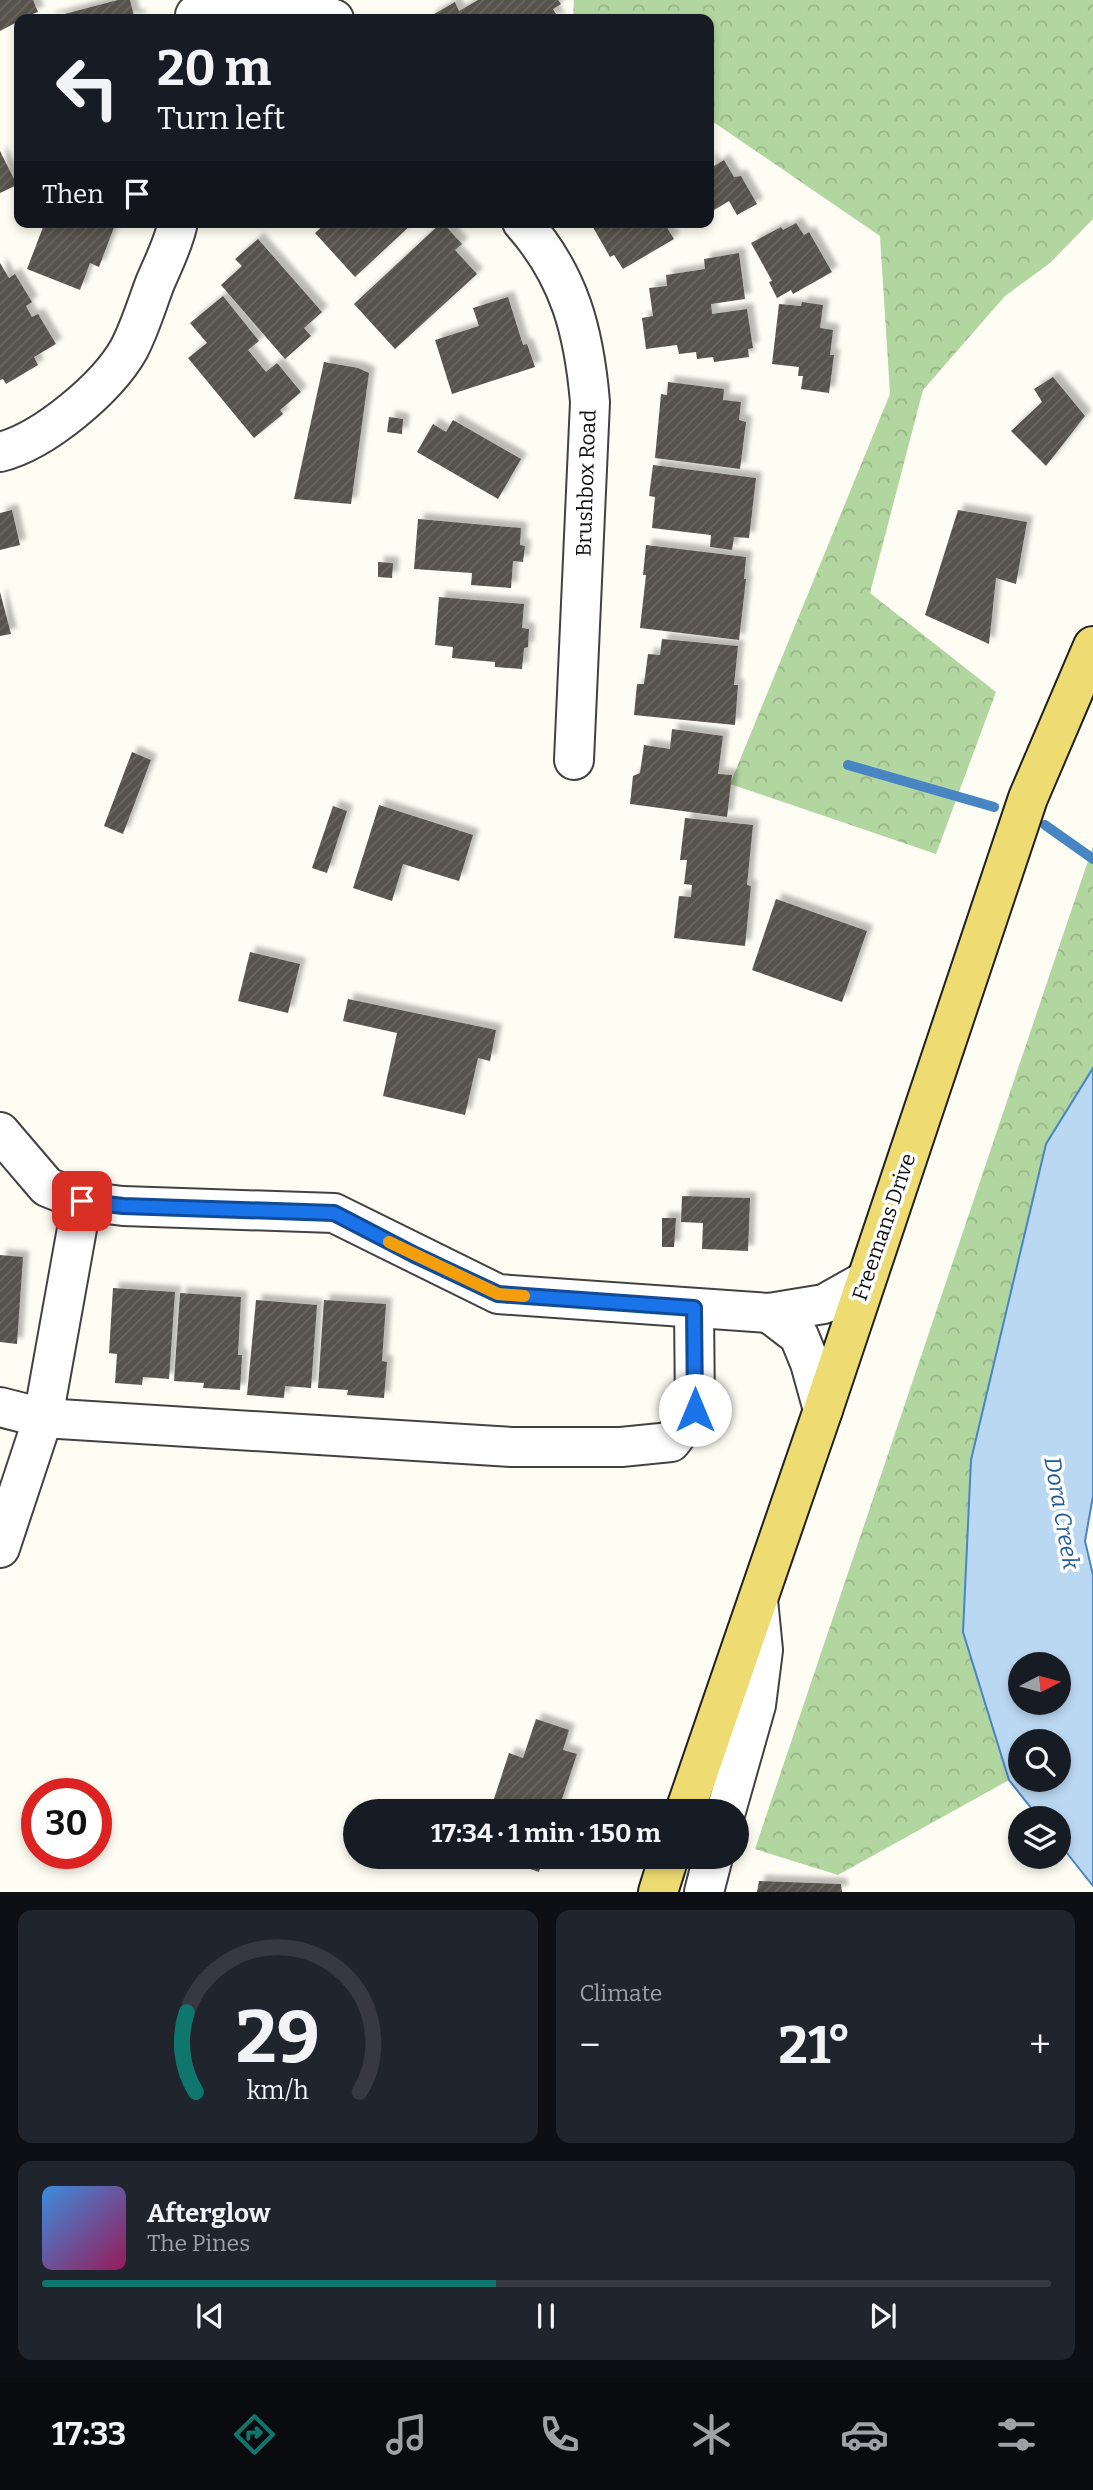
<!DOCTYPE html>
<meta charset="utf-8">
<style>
body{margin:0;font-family:Bitter,serif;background:#20242c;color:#f1f3f6;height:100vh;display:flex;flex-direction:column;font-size:26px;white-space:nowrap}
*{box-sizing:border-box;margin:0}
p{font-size:23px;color:#9ea1a6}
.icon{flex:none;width:38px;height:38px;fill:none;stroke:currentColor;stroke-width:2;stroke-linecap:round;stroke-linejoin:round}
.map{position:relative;height:1892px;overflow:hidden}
.sheet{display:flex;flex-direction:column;gap:18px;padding:18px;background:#0d0f14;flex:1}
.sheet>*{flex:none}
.top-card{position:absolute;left:14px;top:14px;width:700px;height:214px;border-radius:14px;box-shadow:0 4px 10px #0003;background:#171b24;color:#f1f3f6;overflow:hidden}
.needle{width:46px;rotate:84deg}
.fabs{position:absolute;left:1008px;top:1652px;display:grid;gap:14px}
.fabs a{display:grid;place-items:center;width:63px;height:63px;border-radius:50%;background:#171b24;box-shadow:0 4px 10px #0003;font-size:35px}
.speed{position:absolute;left:21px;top:1778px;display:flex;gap:14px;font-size:35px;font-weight:700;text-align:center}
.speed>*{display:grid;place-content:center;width:91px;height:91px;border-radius:50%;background:#171b24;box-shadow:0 4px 10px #0003;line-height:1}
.speed .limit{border:10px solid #d22;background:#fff;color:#111}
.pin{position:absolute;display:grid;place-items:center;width:60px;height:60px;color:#fff;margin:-30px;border-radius:14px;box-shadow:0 4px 10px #0006}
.me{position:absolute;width:77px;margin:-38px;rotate:0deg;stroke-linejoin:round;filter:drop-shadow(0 0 5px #0008)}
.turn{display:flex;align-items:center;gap:24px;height:147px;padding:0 28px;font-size:32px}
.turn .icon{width:91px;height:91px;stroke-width:2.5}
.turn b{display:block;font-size:49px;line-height:60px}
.then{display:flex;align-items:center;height:66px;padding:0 28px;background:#0003;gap:14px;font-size:26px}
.big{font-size:52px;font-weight:700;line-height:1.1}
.sheet .tile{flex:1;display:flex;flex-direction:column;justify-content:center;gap:10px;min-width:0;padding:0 24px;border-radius:14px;background:#20242c}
.sheet .dial{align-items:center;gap:0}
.dial svg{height:182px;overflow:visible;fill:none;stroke:#363941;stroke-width:7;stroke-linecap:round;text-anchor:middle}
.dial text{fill:#f1f3f6;stroke:none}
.song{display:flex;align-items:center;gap:21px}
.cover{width:84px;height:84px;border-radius:10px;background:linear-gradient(135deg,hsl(210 70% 55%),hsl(330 70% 35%))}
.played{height:7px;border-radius:4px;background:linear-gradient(90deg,#0f766e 45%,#363941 45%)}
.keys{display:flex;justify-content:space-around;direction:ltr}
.heat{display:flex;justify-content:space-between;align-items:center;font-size:38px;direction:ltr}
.sheet .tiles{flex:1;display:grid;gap:18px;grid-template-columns:1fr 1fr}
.tile:last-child{grid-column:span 2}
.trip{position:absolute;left:343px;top:1799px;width:406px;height:70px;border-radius:35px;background:#171b24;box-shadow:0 4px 10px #0003;font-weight:700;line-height:70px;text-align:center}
.menu{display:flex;height:112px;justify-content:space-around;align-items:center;background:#090b0e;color:#9ea1a6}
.menu .icon{width:49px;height:49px}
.menu .selected{color:#0f766e}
.menu b{font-size:32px;color:#f1f3f6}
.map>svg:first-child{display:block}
.forest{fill:url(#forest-crowns)}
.water{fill:#bbd8f2;stroke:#4885c3;stroke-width:2;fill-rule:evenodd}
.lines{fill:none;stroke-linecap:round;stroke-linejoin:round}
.stream{stroke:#4885c3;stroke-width:10}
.building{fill:url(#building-hatch);filter:url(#shadow)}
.minor-casing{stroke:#424242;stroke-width:42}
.major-casing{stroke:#202020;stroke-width:42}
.minor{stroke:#fff;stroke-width:38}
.major{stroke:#eedc73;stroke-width:38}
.route-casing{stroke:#114b97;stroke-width:18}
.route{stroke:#1a73e8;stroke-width:12}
.slow{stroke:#f59e0b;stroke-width:12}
.labels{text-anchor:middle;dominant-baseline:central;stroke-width:7;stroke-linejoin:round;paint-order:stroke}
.street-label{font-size:21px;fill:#0f0f0f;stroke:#fff}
.water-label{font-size:23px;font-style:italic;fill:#215898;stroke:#fff}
</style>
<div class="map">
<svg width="1093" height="1892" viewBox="0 0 1093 1892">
<defs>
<pattern id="forest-crowns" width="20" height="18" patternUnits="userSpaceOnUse" patternTransform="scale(1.75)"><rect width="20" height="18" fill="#b2d69f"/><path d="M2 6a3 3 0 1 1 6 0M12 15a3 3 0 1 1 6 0" fill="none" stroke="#98b688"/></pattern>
<pattern id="building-hatch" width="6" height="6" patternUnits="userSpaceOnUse" patternTransform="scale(1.75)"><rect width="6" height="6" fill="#57524c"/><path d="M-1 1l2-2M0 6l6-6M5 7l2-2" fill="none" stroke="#6a6661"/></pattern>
<filter id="shadow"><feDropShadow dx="6" dy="-6" stdDeviation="2" flood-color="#0004"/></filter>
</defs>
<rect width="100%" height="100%" fill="#fefdf3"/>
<g class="forest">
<polygon points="574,0 1093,0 1093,219 1050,263 1005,296 923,390 870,593 996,692 936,854 730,784 890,394 880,236 709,119 709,19 573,19"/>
<polygon points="1093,846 1093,1068 1046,1144 971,1460 963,1632 1009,1780 838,1875 755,1849"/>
</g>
<path class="water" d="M1093 1068V1496L1085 1541 1093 1575V1886L1059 1843V1818H1039L1009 1780 963 1632 971 1460 1046 1144ZM1020 1664H1059V1703H1020ZM1020 1741H1059V1780H1020Z"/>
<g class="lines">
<g class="stream">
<polyline points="848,765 994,807"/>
<polyline points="1045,825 1093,859"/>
</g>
</g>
<g class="building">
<polygon points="0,0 33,0 38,12 19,19 19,21 0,31"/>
<polygon points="118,0 130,0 134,16 139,15 140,19 45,19"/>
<polygon points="478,0 558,0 561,4 553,9 559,19 430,19 429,17 455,2 459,11"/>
<polygon points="0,151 17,185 0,193"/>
<polygon points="709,157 714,166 724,160 734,177 741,176 757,204 737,215 729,201 709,213"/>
<polygon points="45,222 116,222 99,267 90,263 80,290 27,269"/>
<polygon points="327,222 414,222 355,277 315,233"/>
<polygon points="442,222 462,244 455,250 477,274 395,349 354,304"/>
<polygon points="590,222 672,222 666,226 674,239 623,269 614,255 610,257"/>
<polygon points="796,223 804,235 809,232 832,272 793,294 791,290 777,298 769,282 772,281 751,243 781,227 783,230"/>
<polygon points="258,239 322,312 304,328 311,336 285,359 221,285 242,266 235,259"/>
<polygon points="739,253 745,299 711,304 712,314 747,309 753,348 748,349 749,357 714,362 713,357 697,359 696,352 679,354 677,345 646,349 642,318 653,316 649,288 667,286 666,275 705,269 704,259"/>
<polygon points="0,263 9,278 15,274 32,302 26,306 32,317 38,314 56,344 34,357 38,365 6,384 3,379 0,380"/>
<polygon points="223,296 259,341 248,350 266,372 277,363 301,392 280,410 283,414 254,438 188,358 207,343 190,323"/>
<polygon points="508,297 523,345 527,344 535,367 452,394 435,340 479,326 473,308"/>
<polygon points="802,302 823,305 820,328 833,330 830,355 834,355 829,393 801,389 803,376 798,376 799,367 772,364 779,304 801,306"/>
<polygon points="324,362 358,368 369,373 351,504 294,499"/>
<polygon points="1053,377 1085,416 1046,466 1011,431 1042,402 1034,389"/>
<polygon points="668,382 724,389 723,400 741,402 739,420 746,422 740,469 655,458 661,394 667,395"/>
<polygon points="389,417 403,419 402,434 387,432"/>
<polygon points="453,420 521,459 498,499 417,452 433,424 446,432"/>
<polygon points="653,465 756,478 749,538 734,537 732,550 710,547 711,535 652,528 655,497 649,496"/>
<polygon points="12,510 20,545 0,550 0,513"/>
<polygon points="958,510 1027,522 1016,584 996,578 989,644 925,615"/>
<polygon points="418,519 521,528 520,545 525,546 523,562 513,561 511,588 471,585 472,573 414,569"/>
<polygon points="646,545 746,557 744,579 746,579 739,640 640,628 646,575 643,575"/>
<polygon points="378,562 393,563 392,578 378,577"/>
<polygon points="0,592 11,634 0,636"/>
<polygon points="439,597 524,604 522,628 529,629 528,647 524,648 522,669 495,667 495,662 452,658 453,647 435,645"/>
<polygon points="662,639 738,646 734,685 738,685 735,725 634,715 637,684 644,684 648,654 660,655"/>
<polygon points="672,729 723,736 718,774 732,775 727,817 630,804 633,776 640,773 644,745 670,749"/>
<polygon points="132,752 151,760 123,834 104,826"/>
<polygon points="379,805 473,835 459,881 403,864 392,901 353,888"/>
<polygon points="333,806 347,811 327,873 312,868"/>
<polygon points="685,818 753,825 747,885 751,886 745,946 674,938 679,896 691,897 692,885 684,884 687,860 680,860"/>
<polygon points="776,899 867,931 842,1002 752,970"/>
<polygon points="250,952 300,964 288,1013 238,1001"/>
<polygon points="348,999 496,1030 490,1061 478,1058 465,1115 383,1096 397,1033 343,1021"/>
<polygon points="682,1196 750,1198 748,1251 702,1249 703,1223 681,1222"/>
<polygon points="662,1218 676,1218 674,1247 662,1247"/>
<polygon points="0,1255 23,1257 17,1344 0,1342"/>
<polygon points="113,1288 175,1292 169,1379 143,1377 142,1385 115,1383 117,1354 109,1353"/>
<polygon points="180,1293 241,1297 238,1355 242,1355 240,1390 203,1388 204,1383 174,1381"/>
<polygon points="256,1300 317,1305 311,1388 285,1386 284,1398 247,1395"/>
<polygon points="324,1300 386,1304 382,1361 387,1362 384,1398 347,1395 348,1390 318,1388"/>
<polygon points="536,1719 569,1730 563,1750 577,1754 558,1811 498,1811 491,1808 509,1753 523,1758"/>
<polygon points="495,1857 543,1857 539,1872"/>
<polygon points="759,1881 841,1884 842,1892 757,1892"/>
</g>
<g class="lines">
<defs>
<g id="minor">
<path d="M195 15C246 7 285 0 334 19"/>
<path d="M522 222C570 276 584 332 590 402L574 760"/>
<path d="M0 452C44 441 107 388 129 349 140 328 147 304 155 283 163 264 174 243 178 222"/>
<polyline points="0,1132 47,1187 82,1201 123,1206 334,1213 498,1294 769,1313 824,1304 865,1281"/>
<polyline points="769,1313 799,1336 810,1363 823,1410"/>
<polyline points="0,1407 43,1418 512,1447 621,1447 671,1442 695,1410 694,1308"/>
<polyline points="0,1548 43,1418 82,1201"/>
<polyline points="726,1811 756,1705 763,1650 758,1600"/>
<polyline points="704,1892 713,1857"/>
</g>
<g id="major">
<polyline points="685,1811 823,1410 1028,798 1093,646"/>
<polyline points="658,1892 669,1857"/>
</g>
</defs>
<use href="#minor" class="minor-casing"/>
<use href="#major" class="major-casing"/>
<use href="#minor" class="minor"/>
<use href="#major" class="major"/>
</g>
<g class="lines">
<defs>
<polyline id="route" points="82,1201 123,1206 334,1213 415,1255 498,1294 694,1308 695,1410"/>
</defs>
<use href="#route" class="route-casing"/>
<use href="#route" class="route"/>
<polyline class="slow" points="389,1242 498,1294 524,1296"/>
</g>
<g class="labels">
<g class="street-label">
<text transform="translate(586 483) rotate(-88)">Brushbox Road</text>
<text transform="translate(884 1227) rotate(-71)">Freemans Drive</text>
</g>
<g class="water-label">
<text transform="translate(1062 1513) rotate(80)">Dora Creek</text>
</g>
</g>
</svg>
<div class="fabs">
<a><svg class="needle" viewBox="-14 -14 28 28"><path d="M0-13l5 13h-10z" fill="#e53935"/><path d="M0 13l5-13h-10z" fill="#9ea1a6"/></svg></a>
<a><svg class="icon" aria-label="search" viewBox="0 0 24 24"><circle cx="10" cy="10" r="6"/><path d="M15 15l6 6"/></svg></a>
<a><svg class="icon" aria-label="layers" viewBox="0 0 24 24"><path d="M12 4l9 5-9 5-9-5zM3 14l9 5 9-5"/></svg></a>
</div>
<div class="speed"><div class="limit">30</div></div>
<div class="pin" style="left:82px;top:1201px;background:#d93025"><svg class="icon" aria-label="arrive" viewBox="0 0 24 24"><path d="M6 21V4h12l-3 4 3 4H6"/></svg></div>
<svg class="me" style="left:695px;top:1410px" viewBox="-20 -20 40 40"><circle r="19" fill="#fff"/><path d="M0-13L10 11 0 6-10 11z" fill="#1a73e8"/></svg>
<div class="trip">17:34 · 1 min · 150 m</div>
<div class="top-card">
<div class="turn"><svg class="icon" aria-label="left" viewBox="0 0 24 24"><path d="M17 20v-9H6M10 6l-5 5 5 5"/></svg><div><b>20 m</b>Turn left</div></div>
<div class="then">Then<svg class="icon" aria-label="arrive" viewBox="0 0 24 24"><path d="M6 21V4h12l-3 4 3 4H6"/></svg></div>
</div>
</div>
<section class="sheet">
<div class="tiles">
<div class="tile dial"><svg viewBox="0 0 100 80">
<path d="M14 69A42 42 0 1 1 86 69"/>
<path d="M14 69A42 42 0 0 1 10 34" stroke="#0f766e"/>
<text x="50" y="56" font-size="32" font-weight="700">29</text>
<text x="50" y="72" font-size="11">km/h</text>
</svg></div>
<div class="tile"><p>Climate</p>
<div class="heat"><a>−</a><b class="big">21°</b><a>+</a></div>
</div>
<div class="tile">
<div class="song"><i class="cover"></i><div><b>Afterglow</b><p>The Pines</p></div></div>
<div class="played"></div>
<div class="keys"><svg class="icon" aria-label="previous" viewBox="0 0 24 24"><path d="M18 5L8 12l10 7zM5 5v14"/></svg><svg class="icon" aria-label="pause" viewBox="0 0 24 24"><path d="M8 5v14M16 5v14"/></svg><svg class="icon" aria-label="next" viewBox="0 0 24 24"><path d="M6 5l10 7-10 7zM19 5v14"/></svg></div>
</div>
</div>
</section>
<nav class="menu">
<b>17:33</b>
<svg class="icon selected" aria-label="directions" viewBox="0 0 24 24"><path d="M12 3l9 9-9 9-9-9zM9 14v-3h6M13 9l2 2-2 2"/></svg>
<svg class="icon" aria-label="music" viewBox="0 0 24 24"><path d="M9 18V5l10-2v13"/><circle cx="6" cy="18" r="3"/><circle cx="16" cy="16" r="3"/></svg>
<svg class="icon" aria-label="phone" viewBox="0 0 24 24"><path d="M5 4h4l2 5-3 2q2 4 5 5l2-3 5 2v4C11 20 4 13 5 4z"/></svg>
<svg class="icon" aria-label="climate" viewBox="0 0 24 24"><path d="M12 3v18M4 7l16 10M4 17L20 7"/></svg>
<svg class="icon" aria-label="car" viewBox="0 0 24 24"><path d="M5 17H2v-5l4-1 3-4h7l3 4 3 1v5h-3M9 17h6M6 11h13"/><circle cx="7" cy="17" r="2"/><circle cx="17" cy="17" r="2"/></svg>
<svg class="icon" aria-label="filters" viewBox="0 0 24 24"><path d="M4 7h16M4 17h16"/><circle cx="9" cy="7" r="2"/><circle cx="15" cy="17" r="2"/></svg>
</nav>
